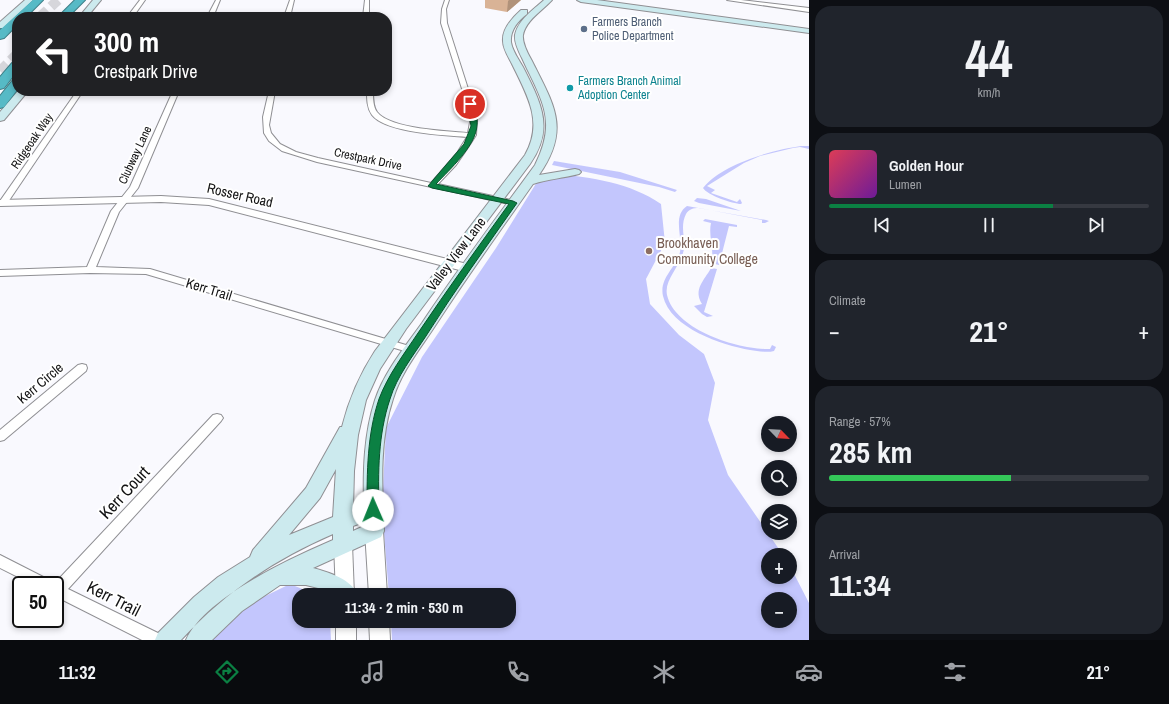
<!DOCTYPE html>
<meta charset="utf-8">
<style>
body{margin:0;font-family:"Archivo Narrow",sans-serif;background:#20242c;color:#f1f3f6;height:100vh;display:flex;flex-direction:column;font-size:15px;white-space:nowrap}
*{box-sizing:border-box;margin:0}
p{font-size:13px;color:#9ea1a6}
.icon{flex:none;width:22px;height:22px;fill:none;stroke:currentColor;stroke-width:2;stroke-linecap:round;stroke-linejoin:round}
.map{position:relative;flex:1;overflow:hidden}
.drawer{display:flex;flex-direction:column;gap:6px;padding:6px;background:#0d0f14;width:360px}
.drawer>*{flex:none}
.guide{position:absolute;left:12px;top:12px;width:380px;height:84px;border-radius:16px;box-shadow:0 2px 6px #0003;background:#202124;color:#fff;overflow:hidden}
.needle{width:26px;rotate:115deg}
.buttons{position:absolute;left:761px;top:416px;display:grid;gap:8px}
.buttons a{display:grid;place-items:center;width:36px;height:36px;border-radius:50%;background:#171b24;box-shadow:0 2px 6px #0003;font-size:20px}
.speed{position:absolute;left:12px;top:576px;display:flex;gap:8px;font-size:20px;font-weight:700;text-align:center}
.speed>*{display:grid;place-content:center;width:52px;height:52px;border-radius:50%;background:#171b24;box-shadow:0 2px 6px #0003;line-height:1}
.speed .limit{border:2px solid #111;border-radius:6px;background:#fff;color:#111}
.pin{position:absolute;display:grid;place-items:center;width:34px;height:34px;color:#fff;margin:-17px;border:2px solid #fff;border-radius:50%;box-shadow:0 1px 4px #0007}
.me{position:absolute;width:44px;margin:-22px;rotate:359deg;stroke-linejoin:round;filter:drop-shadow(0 0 3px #0008)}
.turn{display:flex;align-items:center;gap:14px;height:84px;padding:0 16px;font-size:18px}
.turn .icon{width:52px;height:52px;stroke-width:2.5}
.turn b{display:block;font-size:28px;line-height:34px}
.big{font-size:30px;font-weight:700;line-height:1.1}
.drawer .card{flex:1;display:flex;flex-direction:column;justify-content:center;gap:6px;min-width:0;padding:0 14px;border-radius:16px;background:#20242c}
.drawer .dial{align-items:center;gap:0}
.dial b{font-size:52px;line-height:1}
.song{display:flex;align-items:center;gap:12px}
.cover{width:48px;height:48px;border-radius:6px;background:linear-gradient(135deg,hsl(350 70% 55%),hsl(280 70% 35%))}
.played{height:4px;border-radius:2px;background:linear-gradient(90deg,#0b8043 70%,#363941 70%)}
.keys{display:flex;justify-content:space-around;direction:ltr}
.heat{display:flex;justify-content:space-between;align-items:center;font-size:22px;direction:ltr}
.charge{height:6px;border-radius:3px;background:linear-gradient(90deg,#34c759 57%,#363941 0)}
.trip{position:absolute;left:292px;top:588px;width:224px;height:40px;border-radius:16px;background:#171b24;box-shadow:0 2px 6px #0003;font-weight:700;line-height:40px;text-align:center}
.tab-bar{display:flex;height:64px;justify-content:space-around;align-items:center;background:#090b0e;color:#9ea1a6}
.tab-bar .icon{width:28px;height:28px}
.tab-bar .on{color:#0b8043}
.tab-bar b{font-size:18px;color:#f1f3f6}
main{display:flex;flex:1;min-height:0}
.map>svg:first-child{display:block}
.green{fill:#c3c6fd;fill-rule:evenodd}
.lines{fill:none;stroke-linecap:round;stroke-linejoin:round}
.motorway-tunnel{stroke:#d6d6db;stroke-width:10;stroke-dasharray:10 5;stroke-linecap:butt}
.minor-casing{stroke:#8f8f93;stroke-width:2}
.tertiary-casing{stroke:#8f8f93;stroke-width:2}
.secondary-casing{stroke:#8f8f93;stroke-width:2}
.motorway-casing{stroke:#3e7f87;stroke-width:2}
.minor{fill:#fff;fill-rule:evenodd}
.tertiary{fill:#fff;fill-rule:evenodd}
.secondary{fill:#cceaee;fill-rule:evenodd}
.motorway{fill:#56bac6;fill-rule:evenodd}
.wall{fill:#d9b396}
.shaded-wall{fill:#b0927a}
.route{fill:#0b8043;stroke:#07532c}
.service-dot{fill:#5c6f8a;stroke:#fff;stroke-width:1.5}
.culture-dot{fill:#0f9aa8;stroke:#fff;stroke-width:1.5}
.education-dot{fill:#8d6e63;stroke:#fff;stroke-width:1.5}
.labels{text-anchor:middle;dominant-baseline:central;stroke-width:4;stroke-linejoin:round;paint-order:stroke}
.far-service-label{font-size:12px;fill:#4e5e75;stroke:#fff;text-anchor:start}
.far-culture-label{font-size:12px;fill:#0d838f;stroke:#fff;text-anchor:start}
.far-street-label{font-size:12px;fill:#121213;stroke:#fff}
.street-label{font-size:14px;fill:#121213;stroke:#fff}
.education-label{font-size:14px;fill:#785e54;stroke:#fff;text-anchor:start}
.near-street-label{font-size:17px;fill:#121213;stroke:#fff}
</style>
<main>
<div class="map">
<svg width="809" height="640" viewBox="0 0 809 640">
<rect width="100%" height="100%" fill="#f9f9fe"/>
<g class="green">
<path d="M801 146H809V149L800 147 793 148 760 156 744 163 707 186 715 190 711 193 737 202 740 199 742 203 741 204C733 204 707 195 703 188 722 164 772 150 801 146Z"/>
<polygon points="554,161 620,172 677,190 675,192 659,187 552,165"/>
<path d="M555 174C591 177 631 183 661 204L665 243 646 279 650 304 679 335 704 354 715 383 708 420 728 475 783 555H768V577H790V566L809 603V640H392L391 621H509V595H389L382 509 386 428 422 357 496 248 537 182ZM768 599H790V621H768Z"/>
<polygon points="697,198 706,199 741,211 699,203 694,201"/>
<path d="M687 206 766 220 769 221 765 223H762V220L699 208C693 208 689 209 686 214 679 228 687 240 683 253 679 268 664 280 667 295 675 330 739 350 770 349L772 345 776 347 774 351C767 353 758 351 750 350 722 345 670 328 663 296 659 278 676 268 680 252 683 237 672 216 687 206Z"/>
<path d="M705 219 737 225V227L729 226 719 265 711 263C715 249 708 237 711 223L703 221Z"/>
<path d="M711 268 717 269 704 312 713 316 707 317 702 314 694 306 702 304C693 289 704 281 711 268Z"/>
<polygon points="290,584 317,595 299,595 299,621 330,621 331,640 208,640 245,606"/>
</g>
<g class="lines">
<g class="motorway-tunnel">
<polyline points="40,17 58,0"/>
<polyline points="0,71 17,54"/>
</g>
<defs>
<g id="minor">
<polygon points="140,0 145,0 133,17 127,17"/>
<polygon points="216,0 220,0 213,17 207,17"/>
<polygon points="290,0 294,0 290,17 284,17"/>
<polygon points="365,0 369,0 369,17 363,17"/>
<path d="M445 0H449L446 9 447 23 477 117 476 135 469 146 456 165 438 184 516 201V205H513L317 162 282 151 269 141 264 133 263 117 269 91H275L269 125 271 133 280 144 296 152 318 158 431 183 457 153 467 137C444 135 386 133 372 115 367 108 367 99 367 91H373C373 98 373 107 377 112 390 129 447 131 468 133L471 117 441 23 442 9Z"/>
<polygon points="727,0 741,0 809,8 809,12"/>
<polygon points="77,91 83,91 6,205 0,205 0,201"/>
<polygon points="173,91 179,91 138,188 119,212 96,267 150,269 416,348 417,350 416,352 408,352 146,274 90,273 0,276 0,270 87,267 111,211 130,187"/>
<polygon points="82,364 86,365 87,368 86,371 4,440 0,441 0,430 78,365"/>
<polygon points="217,414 221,415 223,418 221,421 68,589 162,635 165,640 142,640 55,596 55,585 34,585 0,568 0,555 55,583 213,415"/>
</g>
<g id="tertiary">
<polygon points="161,196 209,199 471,265 473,268 471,271 467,272 209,205 161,202 0,206 0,200"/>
<polygon points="374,524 380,526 383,531 387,595 369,595 365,531 368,526"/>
<polygon points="343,537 349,539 352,544 354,595 336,595 334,544 337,539"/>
<rect x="336" y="621" width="20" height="19"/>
<polygon points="369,621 389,621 390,640 370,640"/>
</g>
<g id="secondary">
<polygon points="25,0 33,0 3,28 0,28 0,22"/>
<polygon points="93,0 101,0 87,17 79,17"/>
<path d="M544 0H552C542 11 526 20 523 35 522 43 528 54 532 61 554 105 571 129 539 175L575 169 579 170 581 172 579 174C564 178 548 179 533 184 500 231 466 278 435 326 420 349 401 372 393 399 379 441 382 487 384 531L381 537 313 568C327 572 349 578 356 592L354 595H331L318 588 306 585H280L242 611 212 640H186C204 598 291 558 333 540V534C273 560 226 592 181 640H155L158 633 194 597 218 577 250 557 253 550 306 488 340 427H342C349 399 360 374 375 351L525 155C544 122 527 95 512 64 509 58 503 49 503 41 502 29 512 18 521 10H527V14C518 21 510 30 511 42 512 50 519 60 523 67 541 103 555 128 530 164L406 329 380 369 366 400 358 435 354 471 353 509 364 505C363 470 364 434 375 400 384 372 405 347 422 323 458 269 497 217 535 165 558 119 541 100 522 58 519 52 514 42 515 35 518 20 533 10 544 0ZM336 469 333 517 289 535 320 498ZM364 522V526L353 531V526Z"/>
<polygon points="577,0 597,0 809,29 809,33 581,2"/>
<polygon points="18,91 28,91 4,120 0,121 0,112"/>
</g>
<g id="motorway">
<polygon points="33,0 43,0 26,17 17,17 17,25 4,38 0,39 0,30"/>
<polygon points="75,0 85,0 68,17 58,17"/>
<polygon points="17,61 17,71 4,88 0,89 0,77 13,62"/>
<polygon points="17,78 17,90 4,107 0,108 0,96 13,80"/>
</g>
</defs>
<use href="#minor" class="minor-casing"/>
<use href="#tertiary" class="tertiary-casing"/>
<use href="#secondary" class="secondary-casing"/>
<use href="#motorway" class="motorway-casing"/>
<use href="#minor" class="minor"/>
<use href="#tertiary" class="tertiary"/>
<use href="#secondary" class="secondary"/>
<use href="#motorway" class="motorway"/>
</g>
<polygon class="wall" points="485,0 521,0 507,12 485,8"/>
<polygon class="shaded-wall" points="509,0 521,0 507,12 508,1"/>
<path class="route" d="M467 103 472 104C475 111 478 118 477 125 476 146 450 169 436 184L513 201 517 203C486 247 455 290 426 336 413 356 397 376 390 399 378 435 378 472 379 510L377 513 373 515 369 513 367 510C367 472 367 435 379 399 388 375 404 354 418 333 447 290 478 247 509 204L432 188 428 186 464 144 471 126Z"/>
<circle class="service-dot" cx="584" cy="29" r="4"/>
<circle class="culture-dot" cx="570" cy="88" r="4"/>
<circle class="education-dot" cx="649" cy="251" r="4"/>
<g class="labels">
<g class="far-service-label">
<text x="592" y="22">Farmers Branch<tspan x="592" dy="14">Police Department</tspan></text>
</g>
<g class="far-culture-label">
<text x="578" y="81">Farmers Branch Animal<tspan x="578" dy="14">Adoption Center</tspan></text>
</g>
<g class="far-street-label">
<text transform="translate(32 141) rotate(-56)">Ridgeoak Way</text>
<text transform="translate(135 155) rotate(-65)">Clubway Lane</text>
<text transform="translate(368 159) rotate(12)">Crestpark Drive</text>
</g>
<g class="street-label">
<text transform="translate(240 195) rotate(13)">Rosser Road</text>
<text transform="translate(456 254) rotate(-53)">Valley View Lane</text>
<text transform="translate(209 289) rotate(17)">Kerr Trail</text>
<text transform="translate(40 383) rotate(-40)">Kerr Circle</text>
</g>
<g class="education-label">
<text x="657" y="243">Brookhaven<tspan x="657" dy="16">Community College</tspan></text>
</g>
<g class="near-street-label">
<text transform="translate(124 492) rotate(-47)">Kerr Court</text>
<text transform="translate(114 598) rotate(27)">Kerr Trail</text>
</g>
</g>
</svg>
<div class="buttons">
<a><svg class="needle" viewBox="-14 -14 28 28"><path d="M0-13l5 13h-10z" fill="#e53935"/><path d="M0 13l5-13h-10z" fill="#9ea1a6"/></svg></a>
<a><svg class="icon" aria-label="search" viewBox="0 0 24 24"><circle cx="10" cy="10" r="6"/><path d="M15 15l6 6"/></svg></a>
<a><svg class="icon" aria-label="layers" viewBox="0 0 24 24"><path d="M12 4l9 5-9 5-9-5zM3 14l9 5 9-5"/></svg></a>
<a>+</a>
<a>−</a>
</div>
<div class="speed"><div class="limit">50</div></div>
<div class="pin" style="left:470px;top:104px;background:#d93025"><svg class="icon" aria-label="arrive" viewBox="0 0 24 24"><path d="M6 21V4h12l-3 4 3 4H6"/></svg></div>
<svg class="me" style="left:373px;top:510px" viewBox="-20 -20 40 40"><circle r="19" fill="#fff"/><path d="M0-13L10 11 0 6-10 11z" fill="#0b8043"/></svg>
<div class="trip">11:34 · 2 min · 530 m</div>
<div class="guide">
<div class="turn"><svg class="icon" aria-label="left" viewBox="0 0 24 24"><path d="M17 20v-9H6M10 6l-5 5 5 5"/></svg><div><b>300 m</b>Crestpark Drive</div></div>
</div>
</div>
<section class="drawer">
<div class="card dial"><b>44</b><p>km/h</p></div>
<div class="card">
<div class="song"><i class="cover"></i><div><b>Golden Hour</b><p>Lumen</p></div></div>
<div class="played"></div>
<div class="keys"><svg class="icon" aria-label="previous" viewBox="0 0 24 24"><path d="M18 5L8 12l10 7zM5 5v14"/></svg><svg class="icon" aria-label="pause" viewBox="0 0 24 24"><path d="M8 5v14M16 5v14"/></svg><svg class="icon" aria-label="next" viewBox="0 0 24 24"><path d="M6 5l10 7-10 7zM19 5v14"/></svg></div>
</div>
<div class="card"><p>Climate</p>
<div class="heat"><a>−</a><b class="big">21°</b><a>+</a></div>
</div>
<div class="card"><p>Range · 57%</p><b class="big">285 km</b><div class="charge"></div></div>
<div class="card"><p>Arrival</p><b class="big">11:34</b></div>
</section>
</main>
<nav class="tab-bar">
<b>11:32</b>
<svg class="icon on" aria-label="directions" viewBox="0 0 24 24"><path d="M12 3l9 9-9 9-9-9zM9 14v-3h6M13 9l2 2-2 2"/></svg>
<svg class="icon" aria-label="music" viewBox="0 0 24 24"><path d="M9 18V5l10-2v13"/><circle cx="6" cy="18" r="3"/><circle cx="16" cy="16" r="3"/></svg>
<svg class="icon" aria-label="phone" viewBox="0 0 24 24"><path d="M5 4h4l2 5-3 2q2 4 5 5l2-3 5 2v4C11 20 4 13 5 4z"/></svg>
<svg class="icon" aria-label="climate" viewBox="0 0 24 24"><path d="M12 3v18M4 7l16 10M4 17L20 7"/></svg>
<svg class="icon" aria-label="car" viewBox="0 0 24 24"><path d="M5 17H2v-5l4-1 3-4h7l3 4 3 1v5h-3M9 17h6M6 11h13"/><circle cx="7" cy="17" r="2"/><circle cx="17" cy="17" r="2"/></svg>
<svg class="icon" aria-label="filters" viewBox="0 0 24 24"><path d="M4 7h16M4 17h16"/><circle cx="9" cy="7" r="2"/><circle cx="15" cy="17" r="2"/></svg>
<b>21°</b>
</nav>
